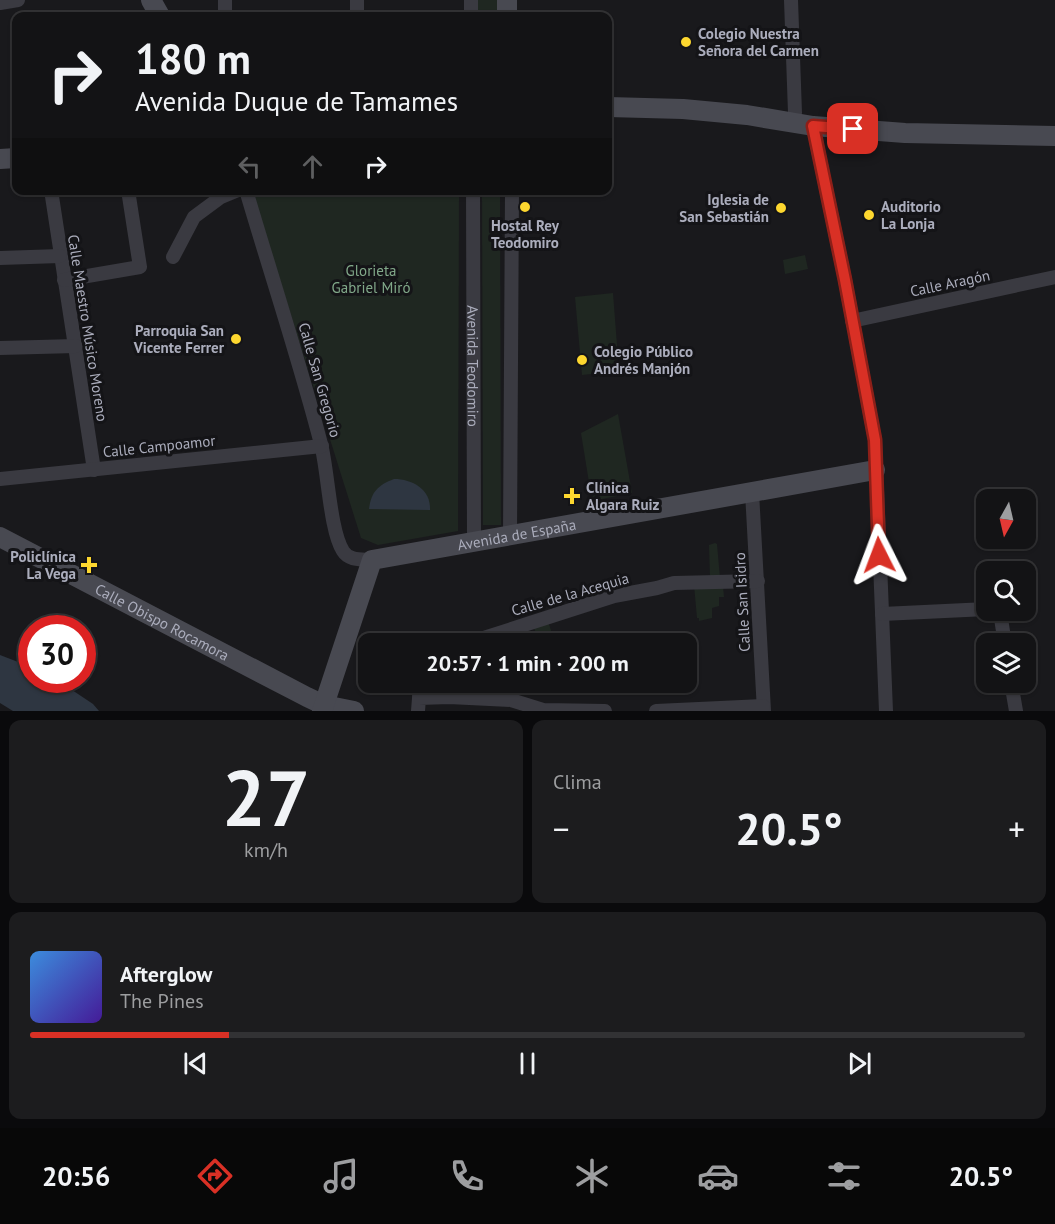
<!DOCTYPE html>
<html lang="es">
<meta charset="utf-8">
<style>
body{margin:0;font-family:"PT Sans",sans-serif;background:#1c1c1e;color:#f1f3f6;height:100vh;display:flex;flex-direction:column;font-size:22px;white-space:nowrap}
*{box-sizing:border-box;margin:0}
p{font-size:20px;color:#9d9ea0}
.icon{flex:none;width:33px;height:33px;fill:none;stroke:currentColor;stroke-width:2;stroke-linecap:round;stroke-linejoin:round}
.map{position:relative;height:711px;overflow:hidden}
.details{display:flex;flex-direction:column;gap:9px;padding:9px;background:#0a0a0c;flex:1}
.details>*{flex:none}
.hud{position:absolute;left:12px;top:12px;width:600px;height:183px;border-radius:12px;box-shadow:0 2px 4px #0004,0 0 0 2px #323234;background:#131315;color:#f1f3f6;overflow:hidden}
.needle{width:39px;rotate:188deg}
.tools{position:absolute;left:976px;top:489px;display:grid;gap:12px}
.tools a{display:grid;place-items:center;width:60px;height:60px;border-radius:12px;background:#131315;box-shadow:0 2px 4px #0004,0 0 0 2px #323234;font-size:30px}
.speed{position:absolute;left:18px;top:615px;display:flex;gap:12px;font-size:30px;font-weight:700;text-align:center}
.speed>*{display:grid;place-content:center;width:78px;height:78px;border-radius:50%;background:#131315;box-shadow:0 2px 4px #0004,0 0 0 2px #323234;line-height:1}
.speed .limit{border:9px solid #d22;background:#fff;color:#111}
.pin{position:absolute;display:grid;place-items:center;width:51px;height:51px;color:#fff;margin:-26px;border-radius:12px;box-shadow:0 3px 9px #0006}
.me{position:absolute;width:66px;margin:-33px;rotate:357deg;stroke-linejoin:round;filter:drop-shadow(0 0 4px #0008)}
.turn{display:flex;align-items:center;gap:21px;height:126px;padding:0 24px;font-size:27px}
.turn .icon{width:78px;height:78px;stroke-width:2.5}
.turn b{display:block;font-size:42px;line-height:51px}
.lanes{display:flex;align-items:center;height:57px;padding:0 24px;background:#0003;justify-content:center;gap:30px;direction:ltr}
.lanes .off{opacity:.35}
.big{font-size:45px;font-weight:800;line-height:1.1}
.details .card{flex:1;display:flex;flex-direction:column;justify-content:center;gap:9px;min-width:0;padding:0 21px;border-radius:12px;background:#1c1c1e}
.details .dial{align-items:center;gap:0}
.dial b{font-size:78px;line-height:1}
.song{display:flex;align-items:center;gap:18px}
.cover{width:72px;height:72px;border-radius:9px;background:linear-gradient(135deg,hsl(210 70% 55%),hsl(260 70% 35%))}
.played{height:6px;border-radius:3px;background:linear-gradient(90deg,#d93025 20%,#323234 20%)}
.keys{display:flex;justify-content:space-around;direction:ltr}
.heat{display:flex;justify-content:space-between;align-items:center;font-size:33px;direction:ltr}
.details .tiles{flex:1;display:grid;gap:9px;grid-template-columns:1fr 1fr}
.card:last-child{grid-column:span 2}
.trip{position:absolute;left:358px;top:633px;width:339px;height:60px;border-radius:12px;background:#131315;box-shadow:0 2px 4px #0004,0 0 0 2px #323234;font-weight:800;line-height:60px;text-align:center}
.menu{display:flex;height:96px;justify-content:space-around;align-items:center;background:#080808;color:#9d9ea0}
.menu .icon{width:42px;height:42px}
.menu .selected{color:#d93025}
.menu b{font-size:27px;color:#f1f3f6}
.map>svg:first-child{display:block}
.green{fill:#1f2721}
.water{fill:#2e3641}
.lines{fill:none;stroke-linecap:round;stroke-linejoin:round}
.street{stroke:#3a3a41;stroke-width:14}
.secondary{stroke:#484951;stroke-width:20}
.route-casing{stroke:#8d1f18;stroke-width:15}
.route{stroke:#d93025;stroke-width:10}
.poi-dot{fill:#fdd72f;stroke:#141417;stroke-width:2}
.labels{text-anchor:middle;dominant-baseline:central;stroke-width:6;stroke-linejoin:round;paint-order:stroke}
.poi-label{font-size:15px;font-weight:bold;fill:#abadbc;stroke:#141417;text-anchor:start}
.park-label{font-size:15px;fill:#81a889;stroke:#141417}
.street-label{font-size:15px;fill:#abadbc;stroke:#141417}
</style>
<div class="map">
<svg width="1055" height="711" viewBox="0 0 1055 711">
<rect width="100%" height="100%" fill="#19191c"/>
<g class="green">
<rect x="478" y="0" width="21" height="16"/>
<polygon points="252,191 459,191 458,531 378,545 361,538"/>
<polygon points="482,191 500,191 501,525 483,525"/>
<polygon points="805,255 808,269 785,274 783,260"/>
<polygon points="613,293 619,371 582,375 575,297"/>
<polygon points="618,414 632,493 592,501 581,433"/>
<polygon points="715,543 717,544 720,578 710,578 709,545"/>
<polygon points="694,585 723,586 724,597 719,597 719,606 712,608 712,618 699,621 699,618 697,618"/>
<polygon points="548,621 555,643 540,643 533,626"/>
</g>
<g class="water">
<path d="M394 479C412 479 431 489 430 510L369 509C371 492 378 485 394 479Z"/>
<polygon points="0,655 31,667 32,680 57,680 93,704 99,711 13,711 0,703"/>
</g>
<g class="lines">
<g class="street">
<polyline points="225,0 225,16"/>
<polyline points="357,0 357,16"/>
<polyline points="471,0 471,16"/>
<polyline points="791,0 795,113"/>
<polyline points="0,3 18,0"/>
<polyline points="813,126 845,280 875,440 886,711"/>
<polyline points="51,190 94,470"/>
<path d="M246 190C271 275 299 359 321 444 328 471 330 531 343 551 349 561 362 559 372 560"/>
<path id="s1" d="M473 190 474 541"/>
<polyline points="173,257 194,217 221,197 238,190"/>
<polyline points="0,258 60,256"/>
<polyline points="64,280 140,267 128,190"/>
<polyline points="852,321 1055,277"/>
<polyline points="0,348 76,346"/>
<polyline points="0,479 322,446"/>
<polyline points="752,492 764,711"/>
<polyline points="510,535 512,190"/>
<polyline points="997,610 1000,612 1005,644"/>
<polyline points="882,614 987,609"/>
<polyline points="465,644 614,596 657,588 674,583 758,581"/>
<polyline points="1011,682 1016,711"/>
<polyline points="419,698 420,682"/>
<polyline points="418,711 419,698 449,697 511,700 543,710 605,711"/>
<polyline points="656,711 763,706"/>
</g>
<g class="secondary">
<polyline points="151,0 160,16"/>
<polyline points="507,16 507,0"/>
<polyline points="608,107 683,109 747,115 813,126 905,133 1055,136"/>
<polyline points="0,159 16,158"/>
<path id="s2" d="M0 537 307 697 324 705 354 711"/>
<path id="s3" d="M322 711 372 560 875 470"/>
</g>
</g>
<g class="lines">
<defs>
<polyline id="route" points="853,129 813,126 845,280 875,440 879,555"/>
</defs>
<use href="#route" class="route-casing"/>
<use href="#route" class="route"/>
</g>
<g class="poi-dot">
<circle cx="686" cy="42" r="6"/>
<circle cx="525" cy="207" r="6"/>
<circle cx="781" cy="208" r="6"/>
<circle cx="869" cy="215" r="6"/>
<circle cx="236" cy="339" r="6"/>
<circle cx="582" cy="360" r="6"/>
<path d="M569 487h6v6h6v6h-6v6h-6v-6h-6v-6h6z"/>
<path d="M86 556h6v6h6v6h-6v6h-6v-6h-6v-6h6z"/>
</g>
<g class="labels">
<g class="poi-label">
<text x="698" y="33">Colegio Nuestra<tspan x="698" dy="17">Señora del Carmen</tspan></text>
<text x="769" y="199" text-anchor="end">Iglesia de<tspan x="769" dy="17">San Sebastián</tspan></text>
<text x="881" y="206">Auditorio<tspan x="881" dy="17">La Lonja</tspan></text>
<text x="525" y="225" text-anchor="middle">Hostal Rey<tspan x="525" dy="17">Teodomiro</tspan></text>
<text x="224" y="330" text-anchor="end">Parroquia San<tspan x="224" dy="17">Vicente Ferrer</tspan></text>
<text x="594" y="351">Colegio Público<tspan x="594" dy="17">Andrés Manjón</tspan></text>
<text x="586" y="487">Clínica<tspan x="586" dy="17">Algara Ruiz</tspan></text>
<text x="76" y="556" text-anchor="end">Policlínica<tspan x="76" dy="17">La Vega</tspan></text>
</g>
<g class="park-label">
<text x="371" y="270">Glorieta<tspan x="371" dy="17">Gabriel Miró</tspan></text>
</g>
<g class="street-label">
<text transform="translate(950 283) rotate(-12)">Calle Aragón</text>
<text transform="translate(88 328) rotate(81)">Calle Maestro Músico Moreno</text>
<text stroke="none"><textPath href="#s1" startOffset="176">Avenida Teodomiro</textPath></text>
<text transform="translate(320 380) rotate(74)">Calle San Gregorio</text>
<text transform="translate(159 446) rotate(-6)">Calle Campoamor</text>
<text stroke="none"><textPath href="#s3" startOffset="306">Avenida de España</textPath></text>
<text transform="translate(570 594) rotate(-16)">Calle de la Acequia</text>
<text transform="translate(742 602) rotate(-93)">Calle San Isidro</text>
<text stroke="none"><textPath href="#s2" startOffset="183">Calle Obispo Rocamora</textPath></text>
</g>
</g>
</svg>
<div class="tools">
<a><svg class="needle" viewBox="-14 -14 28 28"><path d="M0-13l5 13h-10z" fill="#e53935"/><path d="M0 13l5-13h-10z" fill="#9d9ea0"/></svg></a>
<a><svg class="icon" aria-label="search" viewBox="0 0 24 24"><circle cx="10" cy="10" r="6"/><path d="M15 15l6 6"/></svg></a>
<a><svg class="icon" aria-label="layers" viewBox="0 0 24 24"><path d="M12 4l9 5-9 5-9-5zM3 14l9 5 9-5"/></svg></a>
</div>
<div class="speed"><div class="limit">30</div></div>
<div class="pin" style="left:853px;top:129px;background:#d93025"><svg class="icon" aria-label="arrive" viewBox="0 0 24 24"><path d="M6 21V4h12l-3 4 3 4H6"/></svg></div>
<svg class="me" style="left:879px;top:555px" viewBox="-20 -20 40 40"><path d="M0-17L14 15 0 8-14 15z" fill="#d93025" stroke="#fff" stroke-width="4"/></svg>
<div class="trip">20:57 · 1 min · 200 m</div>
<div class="hud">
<div class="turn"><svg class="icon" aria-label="right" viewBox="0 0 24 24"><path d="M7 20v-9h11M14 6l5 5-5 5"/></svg><div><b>180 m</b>Avenida Duque de Tamames</div></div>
<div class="lanes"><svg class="icon off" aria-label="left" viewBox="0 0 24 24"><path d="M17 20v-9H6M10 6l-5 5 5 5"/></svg><svg class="icon off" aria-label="ahead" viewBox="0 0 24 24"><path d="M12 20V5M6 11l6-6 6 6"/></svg><svg class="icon" aria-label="right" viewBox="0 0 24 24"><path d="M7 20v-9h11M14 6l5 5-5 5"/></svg></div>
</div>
</div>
<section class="details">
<div class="tiles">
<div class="card dial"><b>27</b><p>km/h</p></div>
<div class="card"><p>Clima</p>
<div class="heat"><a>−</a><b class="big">20.5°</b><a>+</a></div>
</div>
<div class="card">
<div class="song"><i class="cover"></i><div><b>Afterglow</b><p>The Pines</p></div></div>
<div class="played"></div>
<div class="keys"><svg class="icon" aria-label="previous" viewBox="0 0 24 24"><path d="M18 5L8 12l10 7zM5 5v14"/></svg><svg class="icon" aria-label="pause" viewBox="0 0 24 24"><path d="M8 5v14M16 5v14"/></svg><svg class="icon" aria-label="next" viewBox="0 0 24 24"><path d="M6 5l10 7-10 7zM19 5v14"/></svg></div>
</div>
</div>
</section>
<nav class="menu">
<b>20:56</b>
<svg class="icon selected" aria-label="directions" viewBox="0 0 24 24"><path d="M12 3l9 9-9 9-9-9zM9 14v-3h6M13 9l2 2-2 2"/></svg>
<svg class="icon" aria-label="music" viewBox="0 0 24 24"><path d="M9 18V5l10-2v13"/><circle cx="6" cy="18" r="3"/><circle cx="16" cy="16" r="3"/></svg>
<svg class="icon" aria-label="phone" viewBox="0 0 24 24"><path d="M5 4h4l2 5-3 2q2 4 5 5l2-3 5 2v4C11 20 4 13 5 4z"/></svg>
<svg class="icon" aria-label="climate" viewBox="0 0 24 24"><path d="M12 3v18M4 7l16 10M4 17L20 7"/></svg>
<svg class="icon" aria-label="car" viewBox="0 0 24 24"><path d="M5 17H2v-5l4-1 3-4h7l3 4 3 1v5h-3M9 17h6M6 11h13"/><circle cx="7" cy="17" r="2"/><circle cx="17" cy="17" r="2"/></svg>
<svg class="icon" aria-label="filters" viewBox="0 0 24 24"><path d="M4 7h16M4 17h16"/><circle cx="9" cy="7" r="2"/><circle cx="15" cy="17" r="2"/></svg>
<b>20.5°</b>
</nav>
